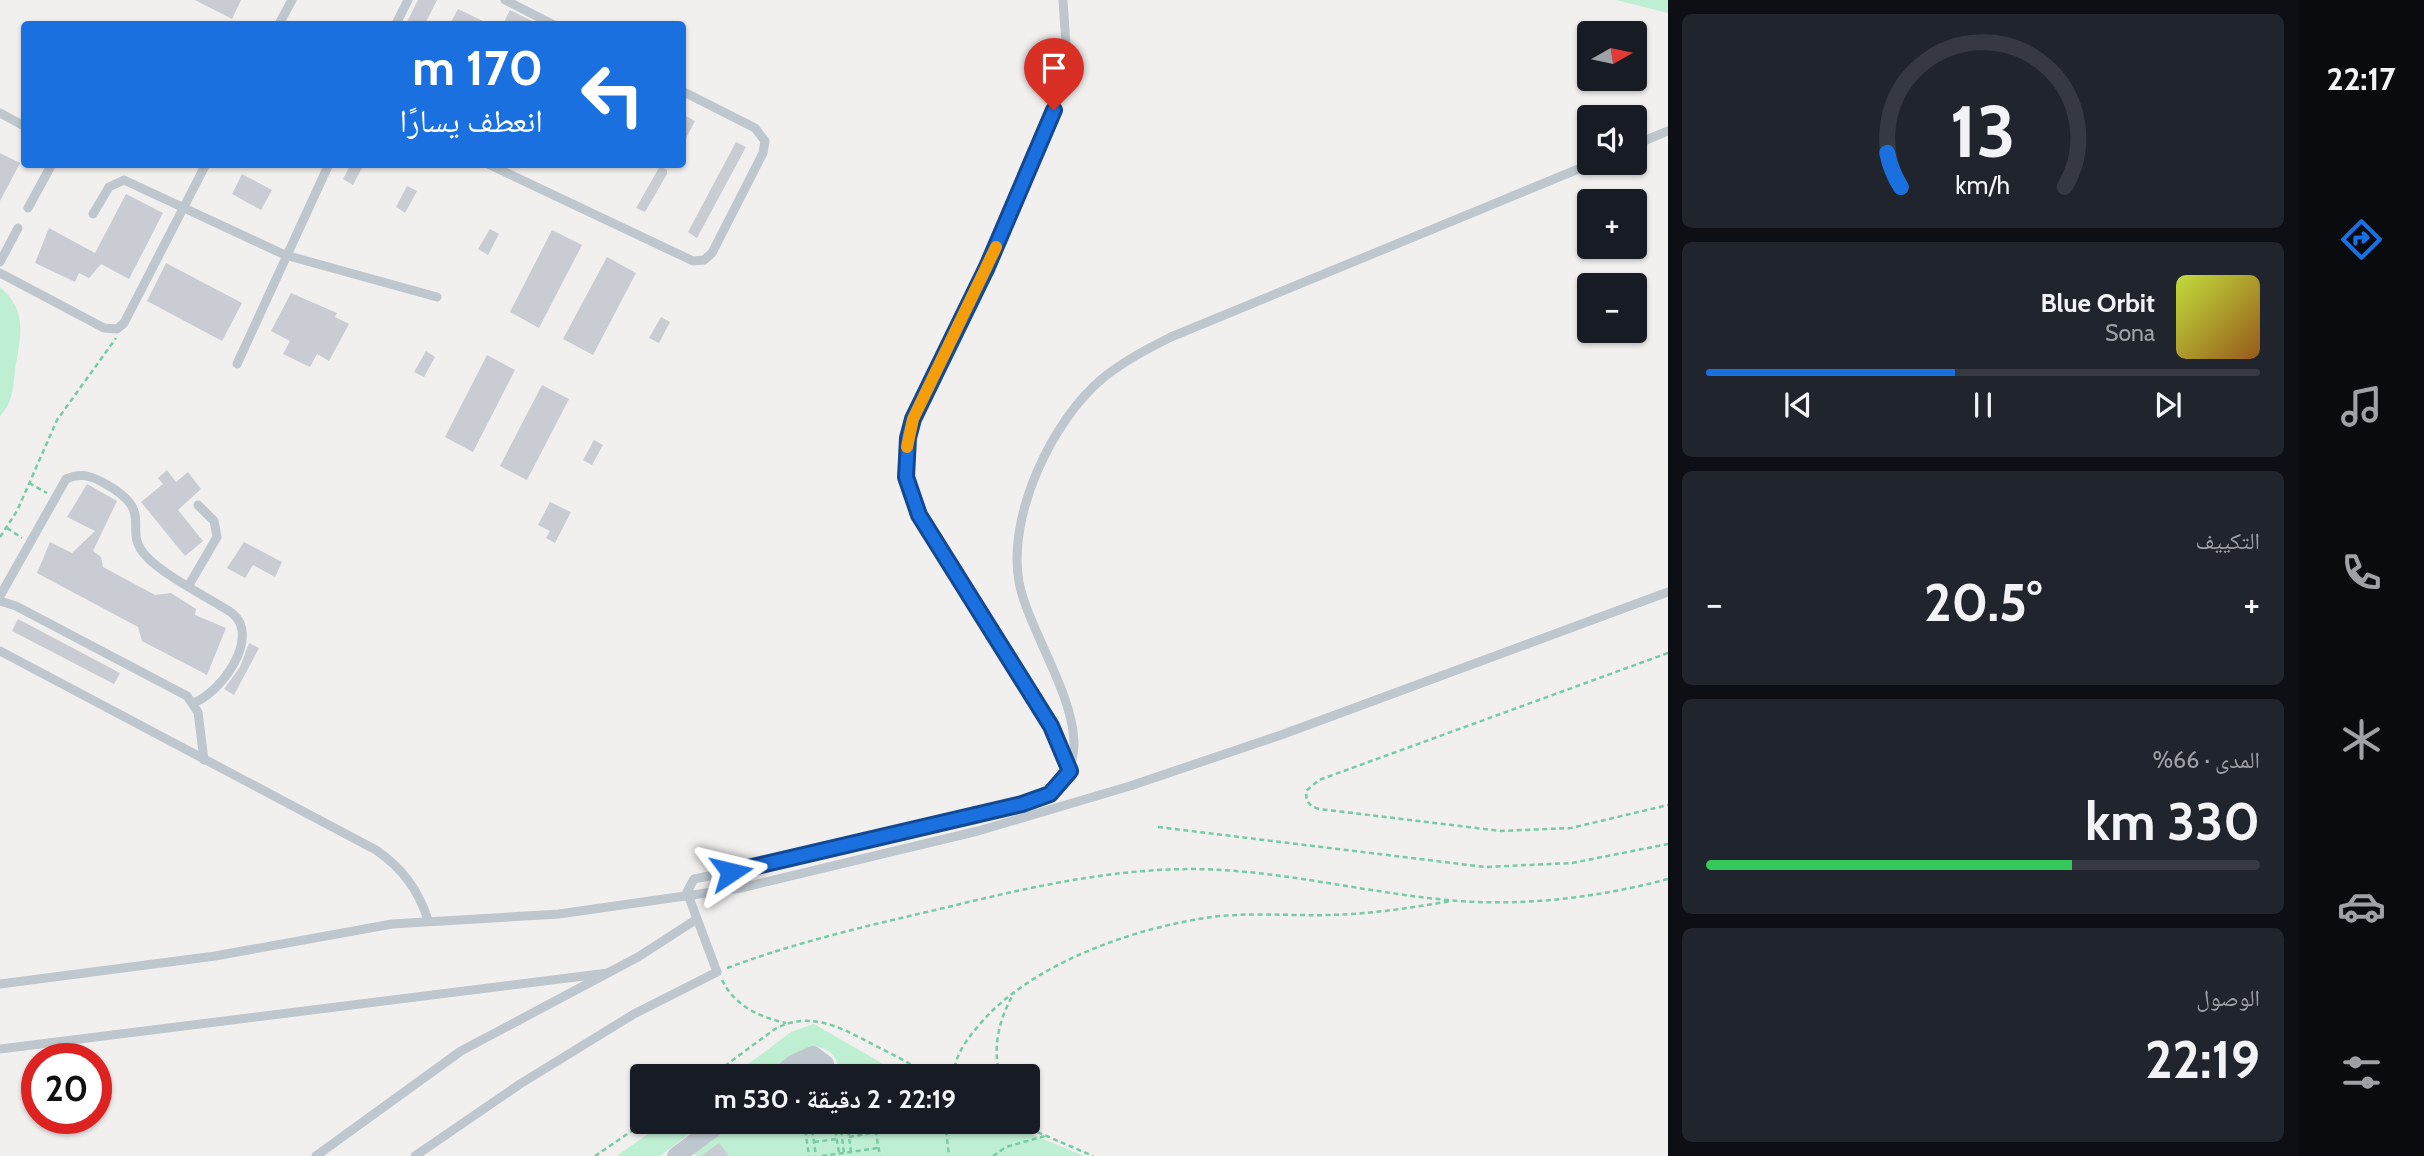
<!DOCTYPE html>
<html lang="ar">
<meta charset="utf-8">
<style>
body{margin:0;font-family:Cabin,"Noto Naskh Arabic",sans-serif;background:#20242c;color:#f1f3f6;direction:rtl;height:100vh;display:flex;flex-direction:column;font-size:26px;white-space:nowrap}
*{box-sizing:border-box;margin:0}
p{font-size:23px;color:#9ea1a6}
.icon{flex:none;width:38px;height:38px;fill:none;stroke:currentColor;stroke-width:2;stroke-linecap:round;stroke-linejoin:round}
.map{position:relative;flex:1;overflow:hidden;direction:ltr}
.details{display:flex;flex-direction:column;gap:14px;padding:14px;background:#0d0f14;width:630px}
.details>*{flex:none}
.banner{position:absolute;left:21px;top:21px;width:665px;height:147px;border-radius:7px;box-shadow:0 2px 5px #0004;direction:rtl;background:#1b70e0;color:#fff;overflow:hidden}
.needle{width:46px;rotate:81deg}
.tools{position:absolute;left:1577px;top:21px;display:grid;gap:14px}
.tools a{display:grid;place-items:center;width:70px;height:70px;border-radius:7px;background:#171b24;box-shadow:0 2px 5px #0004;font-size:35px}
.speed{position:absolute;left:21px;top:1043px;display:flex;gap:14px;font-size:35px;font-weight:700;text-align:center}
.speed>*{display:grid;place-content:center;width:91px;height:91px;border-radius:50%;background:#171b24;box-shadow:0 2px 5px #0004;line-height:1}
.speed .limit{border:10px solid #d22;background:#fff;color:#111}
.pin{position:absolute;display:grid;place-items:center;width:60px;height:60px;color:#fff;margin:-72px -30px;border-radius:50% 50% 50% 0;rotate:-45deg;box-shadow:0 0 7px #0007}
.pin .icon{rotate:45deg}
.me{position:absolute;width:77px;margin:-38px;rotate:80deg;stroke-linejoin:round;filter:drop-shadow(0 0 5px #0008)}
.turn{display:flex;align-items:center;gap:24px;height:147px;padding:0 28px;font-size:32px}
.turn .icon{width:91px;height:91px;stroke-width:2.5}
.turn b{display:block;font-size:49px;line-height:60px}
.big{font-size:52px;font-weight:700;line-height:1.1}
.details .card{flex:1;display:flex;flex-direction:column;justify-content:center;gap:10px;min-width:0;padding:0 24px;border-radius:10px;background:#20242c}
.details .dial{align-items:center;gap:0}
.dial svg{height:182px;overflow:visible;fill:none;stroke:#363941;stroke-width:7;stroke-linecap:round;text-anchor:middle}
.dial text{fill:#f1f3f6;stroke:none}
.song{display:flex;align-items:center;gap:21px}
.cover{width:84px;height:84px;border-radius:10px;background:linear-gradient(135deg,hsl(70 70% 55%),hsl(30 70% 35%))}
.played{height:7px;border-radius:4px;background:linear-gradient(90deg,#1b70e0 45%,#363941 45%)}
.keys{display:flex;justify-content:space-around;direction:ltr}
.heat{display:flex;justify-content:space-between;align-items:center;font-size:38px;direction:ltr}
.charge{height:10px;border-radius:5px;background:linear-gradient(90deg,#34c759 66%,#363941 0)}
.trip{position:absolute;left:630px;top:1064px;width:410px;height:70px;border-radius:7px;background:#171b24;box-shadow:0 2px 5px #0004;font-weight:700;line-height:70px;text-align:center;direction:rtl}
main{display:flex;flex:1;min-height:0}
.dock{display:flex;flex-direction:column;width:126px;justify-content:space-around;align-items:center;background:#090b0e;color:#9ea1a6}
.dock .icon{width:49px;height:49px}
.dock .current{color:#1b70e0}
.dock b{font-size:32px;color:#f1f3f6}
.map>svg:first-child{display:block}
.green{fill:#bfefd2}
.building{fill:#c9ccd2}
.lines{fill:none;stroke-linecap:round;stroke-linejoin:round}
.path{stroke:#77cca3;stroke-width:2.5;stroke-dasharray:5 3.5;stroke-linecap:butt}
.service{stroke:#bec7ce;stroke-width:9}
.minor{stroke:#bec7ce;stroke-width:18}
.route-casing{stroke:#124992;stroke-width:18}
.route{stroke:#1b70e0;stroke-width:12}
.slow{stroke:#f59e0b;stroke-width:12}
</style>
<main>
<nav class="dock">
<b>22:17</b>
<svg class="icon current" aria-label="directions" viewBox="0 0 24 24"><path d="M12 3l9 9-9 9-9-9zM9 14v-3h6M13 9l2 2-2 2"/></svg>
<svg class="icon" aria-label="music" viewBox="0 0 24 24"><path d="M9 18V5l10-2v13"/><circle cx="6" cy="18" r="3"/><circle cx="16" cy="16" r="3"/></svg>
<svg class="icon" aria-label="phone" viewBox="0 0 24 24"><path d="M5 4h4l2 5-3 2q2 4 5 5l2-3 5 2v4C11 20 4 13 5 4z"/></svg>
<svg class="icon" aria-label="climate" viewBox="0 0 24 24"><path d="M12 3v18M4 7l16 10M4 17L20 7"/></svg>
<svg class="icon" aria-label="car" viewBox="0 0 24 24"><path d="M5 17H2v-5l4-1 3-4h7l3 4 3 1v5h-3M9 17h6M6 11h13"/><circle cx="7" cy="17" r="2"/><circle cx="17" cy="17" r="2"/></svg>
<svg class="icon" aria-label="filters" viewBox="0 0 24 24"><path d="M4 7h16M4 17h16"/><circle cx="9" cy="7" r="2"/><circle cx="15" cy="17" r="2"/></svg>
</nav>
<section class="details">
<div class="card dial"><svg viewBox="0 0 100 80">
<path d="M14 69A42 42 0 1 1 86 69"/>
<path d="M14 69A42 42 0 0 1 8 54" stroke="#1b70e0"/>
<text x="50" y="56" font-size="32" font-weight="700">13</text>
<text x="50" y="72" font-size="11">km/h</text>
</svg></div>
<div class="card">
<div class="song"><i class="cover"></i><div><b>Blue Orbit</b><p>Sona</p></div></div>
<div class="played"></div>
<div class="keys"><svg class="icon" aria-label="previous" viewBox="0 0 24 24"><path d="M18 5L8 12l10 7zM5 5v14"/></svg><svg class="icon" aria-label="pause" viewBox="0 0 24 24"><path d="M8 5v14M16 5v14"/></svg><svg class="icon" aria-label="next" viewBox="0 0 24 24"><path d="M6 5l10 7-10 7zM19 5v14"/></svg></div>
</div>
<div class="card"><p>التكييف</p>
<div class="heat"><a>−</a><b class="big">20.5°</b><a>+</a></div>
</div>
<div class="card"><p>المدى · 66%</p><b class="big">330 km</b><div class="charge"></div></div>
<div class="card"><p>الوصول</p><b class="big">22:19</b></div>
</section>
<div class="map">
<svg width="1668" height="1156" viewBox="0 0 1668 1156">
<rect width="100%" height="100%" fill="#f2efef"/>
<g class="green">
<polygon points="1616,0 1668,0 1668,13"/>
<path d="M0 287C26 309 22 333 16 363 13 383 15 400 0 416Z"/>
<path d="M814 1024 904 1076H866L865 1071 855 1073 854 1066 839 1068C835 1054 828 1048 813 1046L767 1076H732L791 1032Z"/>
<polygon points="664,1122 705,1122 660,1156 617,1156"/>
<polygon points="733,1122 1003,1122 1084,1156 696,1156 692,1151"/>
</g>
<g class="building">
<polygon points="195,0 241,0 232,19"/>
<polygon points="418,0 437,0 425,24 406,24"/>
<polygon points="458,9 489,24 450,24"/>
<polygon points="510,10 538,24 503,24"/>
<polygon points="682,114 695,121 682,146"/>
<polygon points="736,142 746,147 697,238 688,232"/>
<polygon points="0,153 20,163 0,201"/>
<polygon points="351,164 364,164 353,185 343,179"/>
<polygon points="660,166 667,170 667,174 645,212 636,208"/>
<polygon points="242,174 272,190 261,210 232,194"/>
<polygon points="407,186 417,191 405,213 396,207"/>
<polygon points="126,194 163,213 129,279 101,264 89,278 79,273 75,282 35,263 49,228 95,253"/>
<polygon points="490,229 499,234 488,255 478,249"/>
<polygon points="552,230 582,245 539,328 510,312"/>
<polygon points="607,257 636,273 593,355 563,339"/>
<polygon points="166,263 242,303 222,341 147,301"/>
<polygon points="291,293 337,313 335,317 349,324 329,361 317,354 310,367 283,354 290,341 271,331"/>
<polygon points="661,317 670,322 659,343 649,338"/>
<polygon points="426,351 435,357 424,377 414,372"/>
<polygon points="487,355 515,370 473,452 445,437"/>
<polygon points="542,385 569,399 527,480 500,466"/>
<polygon points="594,440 603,445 592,465 583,460"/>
<polygon points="167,470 176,482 188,472 201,489 178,510 203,541 185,556 141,502 163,484 158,478"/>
<polygon points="87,484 117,501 93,551 101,557 103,567 155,595 171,593 196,609 195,615 226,628 207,675 142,641 138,627 37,573 50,542 72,553 95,531 67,517"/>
<polygon points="550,502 571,512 555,543 546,538 550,531 538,525"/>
<polygon points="244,542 282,562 275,577 253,565 245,578 227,568"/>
<polygon points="18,619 120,673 114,684 12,631"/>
<polygon points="249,643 259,648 234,695 224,689 240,667"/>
<polygon points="719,1143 729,1156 701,1156"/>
</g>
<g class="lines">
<g class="path">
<polyline points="29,483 47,493"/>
<polyline points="7,528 22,538"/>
<polyline points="0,537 17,511 57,420 116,338"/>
<path d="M1668 653 1319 780 1306 791C1306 802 1309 806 1319 809L1501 831 1571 828 1668 805"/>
<polyline points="1158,827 1485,867 1572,863 1668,844"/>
<path d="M727 968C794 943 862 927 931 911 1027 888 1123 864 1223 870 1302 875 1380 895 1459 901 1529 906 1600 897 1668 879"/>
<path d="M722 980C735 1006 759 1017 786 1023"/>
<path d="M711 1076 775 1029C812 1009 845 1030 878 1047 895 1056 912 1063 926 1076"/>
<path d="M954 1076C953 1053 975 1029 990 1013 1043 960 1138 927 1212 917 1251 912 1290 916 1329 915 1370 914 1411 908 1451 901"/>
<path d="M1000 1076C992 1047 999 1019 1014 993"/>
<polyline points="804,1122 809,1156"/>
<polyline points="811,1122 816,1156"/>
<polyline points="834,1122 839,1153"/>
<polyline points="840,1122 844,1153"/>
<polyline points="847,1122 851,1152"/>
<polyline points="874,1122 880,1156"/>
<polyline points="945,1122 949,1156"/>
<polyline points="1014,1122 1093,1156"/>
<polyline points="1027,1122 1038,1131"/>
<polyline points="813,1128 834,1124"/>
<polyline points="849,1137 876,1132"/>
<polyline points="814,1142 837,1139"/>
<polyline points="595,1156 645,1122"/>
<polyline points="822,1156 878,1148"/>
<polyline points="993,1156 1006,1147 1045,1136"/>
</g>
<g class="service">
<polyline points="505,0 552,24"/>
<polyline points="1063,0 1067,60 1054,110 978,286 913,419 908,438 907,477 919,515 1051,726 1069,771"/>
<polyline points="279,24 292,0"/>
<polyline points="396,24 408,0"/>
<polyline points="0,113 24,126"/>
<polyline points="1634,145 1668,131"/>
<polyline points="488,164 693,261 704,260 712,253 763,153 765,141 755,128 682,91"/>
<polyline points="28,208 52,164"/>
<polyline points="93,214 109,187 124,180 285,255 437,297"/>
<polyline points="0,262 18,228"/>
<polyline points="0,273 104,328 117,329 124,323 206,164"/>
<polyline points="237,364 329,164"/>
<polyline points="189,585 217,537 214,521 198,505"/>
<path d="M0 596 66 479C80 473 89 475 102 482 159 512 120 528 146 556 163 575 209 598 232 613 262 637 220 694 193 703"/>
<polyline points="0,601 16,606 187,696 198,712 204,760"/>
<path d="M0 651 376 850C402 868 418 889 428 920"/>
<polyline points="0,984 215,956 392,924 559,914 741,888 978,831 1130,786 1281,735 1668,592"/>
<polyline points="0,1049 608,973"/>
<polyline points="316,1156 461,1051 638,957 697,919"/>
<path d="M415 1156 520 1084 634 1014 717 972 687 892 694 879 791 860 1022 804C1134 770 1032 652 1019 582 1007 516 1052 420 1103 378 1124 361 1147 349 1171 337L1593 163"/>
</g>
<g class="minor">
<polyline points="779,1076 793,1064 813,1055 825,1064 825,1076"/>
<polyline points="676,1156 722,1122"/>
</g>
</g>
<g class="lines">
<defs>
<polyline id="route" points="731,872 1022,804 1050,794 1070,771 1051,726 919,515 906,477 908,438 913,419 987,267 1054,110"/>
</defs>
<use href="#route" class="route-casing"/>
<use href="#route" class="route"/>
<polyline class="slow" points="907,447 913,419 996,247"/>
</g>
</svg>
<div class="tools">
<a><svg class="needle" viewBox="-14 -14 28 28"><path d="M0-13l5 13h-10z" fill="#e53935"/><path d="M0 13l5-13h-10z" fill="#9ea1a6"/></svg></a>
<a><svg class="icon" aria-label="sound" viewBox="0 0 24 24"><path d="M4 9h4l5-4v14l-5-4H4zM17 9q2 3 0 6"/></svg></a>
<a>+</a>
<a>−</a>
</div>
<div class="speed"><div class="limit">20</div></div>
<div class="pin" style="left:1054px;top:110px;background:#d93025"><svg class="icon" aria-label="arrive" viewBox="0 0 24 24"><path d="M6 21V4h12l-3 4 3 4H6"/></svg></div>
<svg class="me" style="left:731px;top:872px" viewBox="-20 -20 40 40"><path d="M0-17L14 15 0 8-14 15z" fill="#1b70e0" stroke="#fff" stroke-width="4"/></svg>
<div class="trip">22:19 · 2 دقيقة · 530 m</div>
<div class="banner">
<div class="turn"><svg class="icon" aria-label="left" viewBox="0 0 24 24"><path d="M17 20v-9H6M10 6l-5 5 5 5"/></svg><div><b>170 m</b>انعطف يسارًا</div></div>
</div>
</div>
</main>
